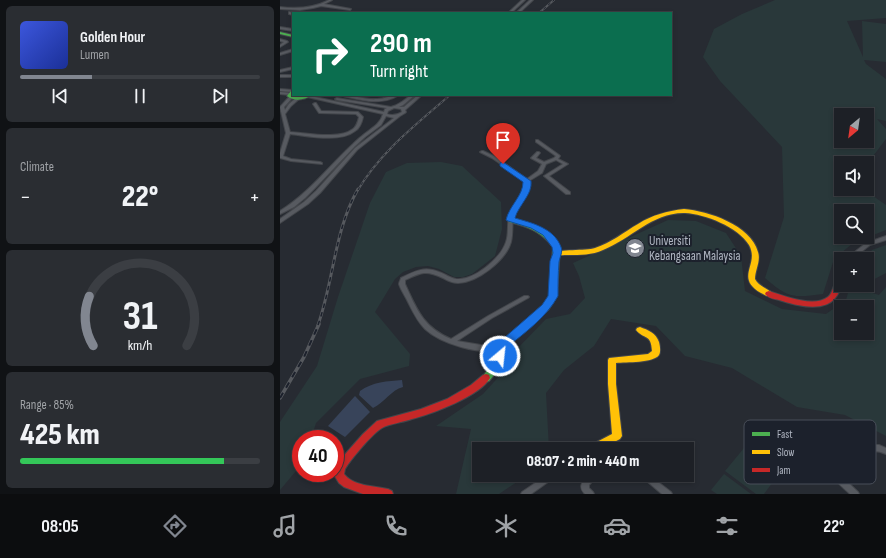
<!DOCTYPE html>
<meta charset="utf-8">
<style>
body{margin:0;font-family:"Sofia Sans Condensed",sans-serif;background:#2a2d32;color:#f1f3f6;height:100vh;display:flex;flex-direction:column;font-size:15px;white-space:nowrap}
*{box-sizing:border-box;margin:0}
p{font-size:13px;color:#a0a3a7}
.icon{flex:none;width:22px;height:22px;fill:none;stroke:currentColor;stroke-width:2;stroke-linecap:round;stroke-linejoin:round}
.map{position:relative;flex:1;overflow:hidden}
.details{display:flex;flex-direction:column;gap:6px;padding:6px;background:#101215;width:280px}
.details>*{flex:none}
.top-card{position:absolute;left:12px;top:12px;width:380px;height:84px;border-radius:0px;box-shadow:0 2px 6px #0003,0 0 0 1px #3b3e43;background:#0b6e4f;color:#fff;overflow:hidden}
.needle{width:26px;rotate:209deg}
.fabs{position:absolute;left:554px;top:108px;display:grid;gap:8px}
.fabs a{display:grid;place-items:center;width:40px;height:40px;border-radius:0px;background:#1d2026;box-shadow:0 2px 6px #0003,0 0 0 1px #3b3e43;font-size:20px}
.speed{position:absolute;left:12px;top:430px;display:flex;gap:8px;font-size:20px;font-weight:700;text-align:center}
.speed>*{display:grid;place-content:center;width:52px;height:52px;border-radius:50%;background:#1d2026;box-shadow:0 2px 6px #0003,0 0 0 1px #3b3e43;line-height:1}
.speed .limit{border:6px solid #d22;background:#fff;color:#111}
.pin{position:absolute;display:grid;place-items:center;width:34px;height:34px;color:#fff;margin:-41px -17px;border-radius:50% 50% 50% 0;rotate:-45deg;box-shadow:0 0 4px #0007}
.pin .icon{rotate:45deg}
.me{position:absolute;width:44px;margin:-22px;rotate:28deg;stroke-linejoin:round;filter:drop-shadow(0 0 3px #0008)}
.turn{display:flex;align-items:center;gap:14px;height:84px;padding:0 12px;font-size:18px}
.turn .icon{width:52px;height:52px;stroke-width:2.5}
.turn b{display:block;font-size:28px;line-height:34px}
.big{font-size:30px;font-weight:800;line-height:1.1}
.details .widget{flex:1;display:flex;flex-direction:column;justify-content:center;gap:6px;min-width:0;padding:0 14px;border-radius:6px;background:#2a2d32}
.details .dial{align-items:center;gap:0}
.dial svg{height:104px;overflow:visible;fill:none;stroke:#3b3e43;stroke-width:7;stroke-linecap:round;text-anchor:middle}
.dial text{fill:#f1f3f6;stroke:none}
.song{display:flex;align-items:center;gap:12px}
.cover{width:48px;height:48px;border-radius:6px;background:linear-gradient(135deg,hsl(230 70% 55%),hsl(230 70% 35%))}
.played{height:4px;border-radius:2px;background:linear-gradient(90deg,#818690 30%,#3b3e43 30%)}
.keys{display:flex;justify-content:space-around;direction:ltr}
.heat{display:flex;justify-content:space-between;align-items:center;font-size:22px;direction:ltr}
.charge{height:6px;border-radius:3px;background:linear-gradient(90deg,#34c759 85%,#3b3e43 0)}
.trip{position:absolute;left:192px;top:442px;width:222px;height:40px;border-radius:0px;background:#1d2026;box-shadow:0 2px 6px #0003,0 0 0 1px #3b3e43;font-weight:800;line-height:40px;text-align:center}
.tabs{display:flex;height:64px;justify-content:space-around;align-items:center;background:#0c0d0f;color:#a0a3a7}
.tabs .icon{width:28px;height:28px}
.tabs .selected{color:#818690}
.tabs b{font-size:18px;color:#f1f3f6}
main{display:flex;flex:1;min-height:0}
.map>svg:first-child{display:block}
.green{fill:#29383a;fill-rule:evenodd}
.water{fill:#38445a}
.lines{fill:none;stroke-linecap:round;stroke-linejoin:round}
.street-casing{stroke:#43464b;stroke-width:2}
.fast-casing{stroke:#43464b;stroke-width:2}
.slow-casing{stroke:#43464b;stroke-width:2}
.jam-casing{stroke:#43464b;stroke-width:2}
.street{fill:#575a60;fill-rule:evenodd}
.fast{fill:#4caf50;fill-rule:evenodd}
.slow{fill:#ffc107;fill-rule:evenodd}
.jam{fill:#c62828;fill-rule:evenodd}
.rail-far2-casing{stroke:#56595e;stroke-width:2}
.rail-far1-casing{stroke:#56595e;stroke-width:3}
.rail-casing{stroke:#56595e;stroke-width:3.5}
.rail-far2{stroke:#1c212c;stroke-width:1;stroke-dasharray:3;stroke-linecap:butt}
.rail-far1{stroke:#1c212c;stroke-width:1.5;stroke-dasharray:4.5;stroke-linecap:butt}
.rail{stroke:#1c212c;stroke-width:2;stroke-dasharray:6;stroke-linecap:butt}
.route{fill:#1a73e8;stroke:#114b97}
.labels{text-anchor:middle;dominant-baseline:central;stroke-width:4;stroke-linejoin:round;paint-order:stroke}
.poi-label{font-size:13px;fill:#b1b7c3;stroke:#1c212c;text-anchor:start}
.key{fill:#1c212c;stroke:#494e59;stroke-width:1}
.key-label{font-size:11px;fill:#b1b7c3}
</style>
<main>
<section class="details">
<div class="widget">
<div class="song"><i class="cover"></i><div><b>Golden Hour</b><p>Lumen</p></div></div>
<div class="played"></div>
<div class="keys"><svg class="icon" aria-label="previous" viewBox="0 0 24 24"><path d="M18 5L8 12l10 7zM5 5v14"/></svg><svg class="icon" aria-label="pause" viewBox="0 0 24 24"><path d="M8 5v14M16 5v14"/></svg><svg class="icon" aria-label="next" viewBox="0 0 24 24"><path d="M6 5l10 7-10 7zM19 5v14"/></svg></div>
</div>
<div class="widget"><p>Climate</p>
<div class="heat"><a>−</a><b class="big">22°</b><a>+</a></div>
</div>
<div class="widget dial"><svg viewBox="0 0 100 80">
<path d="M14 69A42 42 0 1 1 86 69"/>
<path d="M14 69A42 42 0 0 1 11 31" stroke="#818690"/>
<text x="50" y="56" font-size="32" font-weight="700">31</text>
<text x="50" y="72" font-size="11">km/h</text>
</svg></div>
<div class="widget"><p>Range · 85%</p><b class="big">425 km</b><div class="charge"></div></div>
</section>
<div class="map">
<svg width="606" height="494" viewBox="0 0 606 494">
<rect width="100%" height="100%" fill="#272b32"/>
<g class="green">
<path d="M495 0H606V18L567 21 583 57 582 21 606 24V62L584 60 586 64 606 79V121L597 119 606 129V139L587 164V163H561V189H583L606 205V230L573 243 554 259 543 294C513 298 508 298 485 278L504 217 502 147 440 81 423 57 434 29 462 14ZM561 115H587V141H561ZM561 211H587V237H561Z"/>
<polygon points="161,162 182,166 221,202 222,229 215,256 192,274 183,277 174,277 159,269 148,266 136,267 123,272 115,279 95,312 130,354 129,366 80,379 36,423 31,439 21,439 21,465 0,490 0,422 37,366 58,297 90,203 106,172 127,163"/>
<path d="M388 220 416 221 446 233 461 256 465 291 502 309 546 314 566 300 570 285H587V259H584L592 250 606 245V273L589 282V292L599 295 606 287V436L565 415 517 407 452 368 405 356 376 326 331 319 314 346 284 370 266 393 269 449H199V475H247L219 494H176L191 429 156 426 203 394 224 371 234 352 266 319 290 314 305 298 299 276 293 263ZM561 307H587V333H561Z"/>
<polygon points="469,442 504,467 484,494 476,494 445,471"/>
<polygon points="444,474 471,494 437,494 431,490"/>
</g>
<g class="water">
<path d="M122 380 123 387C111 390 104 403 93 408L79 395 80 391C92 382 108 381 122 380Z"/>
<polygon points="75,396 90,412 65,437 48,426"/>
</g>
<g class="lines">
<defs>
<g id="street">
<path d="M49 0H52L44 4 71 9 70 10 41 6 33 8 20 10 0 9V7C17 9 34 8 49 0Z"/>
<polygon points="242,0 245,0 231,13 228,13"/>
<polygon points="250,0 253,0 239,13 236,13"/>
<polygon points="9,12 13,13 13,15 9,14"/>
<polygon points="0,27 13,29 13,31 0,29"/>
<polygon points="0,39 7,41 8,42 0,47 0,45 4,42 0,41"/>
<polygon points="13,49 13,51 0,55 0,53"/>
<polygon points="13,67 13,69 0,72 0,70"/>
<rect x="0" y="75" width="13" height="2"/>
<polygon points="0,89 13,90 13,92 0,91"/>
<polygon points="0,92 10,93 12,94 10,95 0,94"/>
<path d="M26 95 104 112 105 109 107 108 57 100 55 99 57 98 111 107C114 106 117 105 120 103 126 100 128 95 135 95L123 105 119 107H124L138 95H142L125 110 126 112 125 113 120 116 77 150 40 193 28 204 0 223V219L24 202 36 191 75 148 114 118 106 116 101 125 85 137 75 146 35 188 25 198 14 207 0 214V211C29 193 48 167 73 144 76 141 79 138 82 136 90 129 100 125 103 114L27 97 25 96ZM114 108 121 109 122 112C117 115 112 116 107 114L108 111Z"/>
<path d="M61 95C73 95 85 100 97 99 105 99 111 95 119 95 102 106 81 100 63 96Z"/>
<path d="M10 96H11L13 97 4 107 5 110 9 104 16 98H17L19 99 11 106 5 114 10 132C27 133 59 140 73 129 77 126 78 121 79 117L76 114 39 113 33 104 35 103H36L41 111 78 112 83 117C82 122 80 128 75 131 60 143 28 136 10 134L3 156 11 159 40 162 42 163V164L11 161 0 158V153L6 133 0 107Z"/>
<path d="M256 140H258L279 155 280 156 278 159 288 164 269 176 290 192V194H286L264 176 283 164 276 160 266 164 262 173 249 181C249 196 236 204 233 217 232 225 233 234 231 242 226 260 197 283 178 283 172 283 167 280 163 278 146 270 142 272 125 280V284C137 310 143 327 171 339L208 316 244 296H248L249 297 248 298 212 318 177 341 201 345 219 346H221L222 348 221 350C200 355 161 344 145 329 137 321 132 310 127 300 125 296 120 288 119 284 119 282 121 279 121 278 135 271 145 266 159 272 165 274 170 278 176 279 194 281 221 258 226 242 229 234 227 226 229 217 231 204 245 196 245 181L212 158 200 152 202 151H203L214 156 247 179 258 171 262 164 251 158 257 152H259L260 153 256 158 264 162 274 158 276 156 256 142Z"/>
<polygon points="606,236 606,240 590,245 572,259 566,259 586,243"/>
<path d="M592 445H599L606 448V454C602 452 598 451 593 451 581 451 570 464 561 471V476L578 492 579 494H570C562 486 551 480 555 468 567 458 577 448 592 445Z"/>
<polygon points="267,475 277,475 275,477 251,494 241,494 242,492"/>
<path d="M309 475H318L316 477 309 485V488L313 492 314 494H305C297 486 303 481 309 475Z"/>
<polygon points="360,475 369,475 391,492 392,494 382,494 362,477"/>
</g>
<g id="fast">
<polygon points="0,32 13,35 13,37 0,34"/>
<path d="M13 90V96H15L32 95C24 100 15 102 7 96L11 91Z"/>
<path d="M229 218C233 218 237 219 242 221 258 225 268 232 279 245L280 247 277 296 276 298 269 309 223 349 221 361 215 374 209 381 206 382 203 381 202 378 211 364 216 346 263 305 269 296 273 247C260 231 249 227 229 222L228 220Z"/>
</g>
<g id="slow">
<path d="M404 209C428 211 471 225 478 252 481 261 475 270 475 279 479 287 488 288 493 294L492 296C487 297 485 295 481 293 454 277 480 265 469 245 458 227 425 214 405 213 373 212 351 239 323 250 312 255 300 255 288 255 283 255 277 256 273 253 278 249 306 251 315 248 331 243 344 232 358 224 372 215 387 211 404 209Z"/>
<path d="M360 327C368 330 376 333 379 342 380 346 381 352 379 355 374 363 346 362 336 363V384L342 436 340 439 321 449H307L309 446 332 434 328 384V360L329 358 368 354 372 351C371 333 364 340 356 330L357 328Z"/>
</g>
<g id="jam">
<path d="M561 269C561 281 563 289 555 298 544 313 514 305 499 300 494 299 488 298 485 294L486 292 489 291C504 296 534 308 548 297 552 294 553 288 555 283 556 278 556 272 561 269Z"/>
<path d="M206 374 209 375 210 378C200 396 152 414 132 419 124 422 109 424 102 428 93 433 70 460 65 469L64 474C73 486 94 486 108 489L112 491 113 494H83L64 487 59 483 54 475 57 465 60 460 83 434 97 421 141 409 167 399 191 385 203 375Z"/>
</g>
</defs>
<use href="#street" class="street-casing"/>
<use href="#fast" class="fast-casing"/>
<use href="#slow" class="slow-casing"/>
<use href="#jam" class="jam-casing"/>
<use href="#street" class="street"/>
<use href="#fast" class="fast"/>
<use href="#slow" class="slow"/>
<use href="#jam" class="jam"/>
<defs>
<g id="rail-far2">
<polyline points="259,13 274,0"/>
<path d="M78 190C100 152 137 124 170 95"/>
</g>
<path id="rail-far1" d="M38 325C54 280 54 231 78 189"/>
<polyline id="rail" points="0,398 24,357 39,324"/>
</defs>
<use href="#rail-far2" class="rail-far2-casing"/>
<use href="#rail-far1" class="rail-far1-casing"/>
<use href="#rail" class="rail-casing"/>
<use href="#rail-far2" class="rail-far2"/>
<use href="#rail-far1" class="rail-far1"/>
<use href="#rail" class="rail"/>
</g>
<path class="route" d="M223 162 251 181C253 194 238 206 235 218 252 223 274 228 281 247 283 252 280 256 279 262 278 273 278 285 278 296 266 318 244 333 225 349L226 356 224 359 220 360 216 359C214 354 213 349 216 345L262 305 268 296 270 261 273 253 272 247 263 235 251 228 228 221 226 220C229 206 243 196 243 182L220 166V163Z"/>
<defs>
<symbol id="university-disc" viewBox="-11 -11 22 22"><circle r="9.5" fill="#818690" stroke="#1c212c"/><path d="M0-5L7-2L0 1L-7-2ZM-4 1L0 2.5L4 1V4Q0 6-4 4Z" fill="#fff"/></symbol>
</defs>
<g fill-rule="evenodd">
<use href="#university-disc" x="344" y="237" width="22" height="22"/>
</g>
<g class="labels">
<g class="poi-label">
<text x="369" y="241">Universiti<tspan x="369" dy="15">Kebangsaan Malaysia</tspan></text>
</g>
</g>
<rect x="464" y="420" width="132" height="64" rx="6" class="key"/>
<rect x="472" y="432" width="18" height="4" fill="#4caf50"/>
<rect x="472" y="450" width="18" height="4" fill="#ffc107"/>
<rect x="472" y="468" width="18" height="4" fill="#c62828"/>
<g class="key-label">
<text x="497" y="438">Fast</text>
<text x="497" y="456">Slow</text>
<text x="497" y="474">Jam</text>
</g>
</svg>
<div class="fabs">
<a><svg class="needle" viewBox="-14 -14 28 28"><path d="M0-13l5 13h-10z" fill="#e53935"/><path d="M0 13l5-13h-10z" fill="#a0a3a7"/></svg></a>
<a><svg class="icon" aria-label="sound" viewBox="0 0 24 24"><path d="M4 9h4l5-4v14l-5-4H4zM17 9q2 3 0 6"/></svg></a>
<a><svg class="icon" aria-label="search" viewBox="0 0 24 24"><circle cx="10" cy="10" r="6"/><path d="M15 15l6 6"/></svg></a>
<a>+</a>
<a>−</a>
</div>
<div class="speed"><div class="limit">40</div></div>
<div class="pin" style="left:223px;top:164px;background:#d93025"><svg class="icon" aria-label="arrive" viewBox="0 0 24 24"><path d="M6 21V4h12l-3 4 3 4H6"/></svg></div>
<svg class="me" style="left:220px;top:356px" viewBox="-20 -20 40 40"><circle r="17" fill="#1a73e8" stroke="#fff" stroke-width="3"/><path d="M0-11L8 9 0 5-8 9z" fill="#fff"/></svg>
<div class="trip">08:07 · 2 min · 440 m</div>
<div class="top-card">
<div class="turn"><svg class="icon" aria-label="right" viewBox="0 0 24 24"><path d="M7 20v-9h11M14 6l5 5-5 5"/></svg><div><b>290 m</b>Turn right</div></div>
</div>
</div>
</main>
<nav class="tabs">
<b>08:05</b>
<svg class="icon selected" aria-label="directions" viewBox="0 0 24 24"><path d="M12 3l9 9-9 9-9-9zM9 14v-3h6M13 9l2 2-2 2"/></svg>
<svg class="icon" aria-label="music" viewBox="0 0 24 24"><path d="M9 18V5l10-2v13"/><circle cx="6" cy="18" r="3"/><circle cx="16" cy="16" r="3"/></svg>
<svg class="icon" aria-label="phone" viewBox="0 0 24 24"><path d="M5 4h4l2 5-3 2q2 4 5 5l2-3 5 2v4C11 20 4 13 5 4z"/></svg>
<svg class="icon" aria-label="climate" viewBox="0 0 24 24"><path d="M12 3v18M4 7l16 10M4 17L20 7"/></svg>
<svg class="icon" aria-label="car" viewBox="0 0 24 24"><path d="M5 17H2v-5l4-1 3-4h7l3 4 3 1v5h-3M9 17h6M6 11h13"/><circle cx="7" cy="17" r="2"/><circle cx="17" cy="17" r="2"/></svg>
<svg class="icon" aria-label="filters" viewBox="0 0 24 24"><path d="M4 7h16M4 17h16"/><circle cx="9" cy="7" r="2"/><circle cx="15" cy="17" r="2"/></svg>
<b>22°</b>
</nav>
